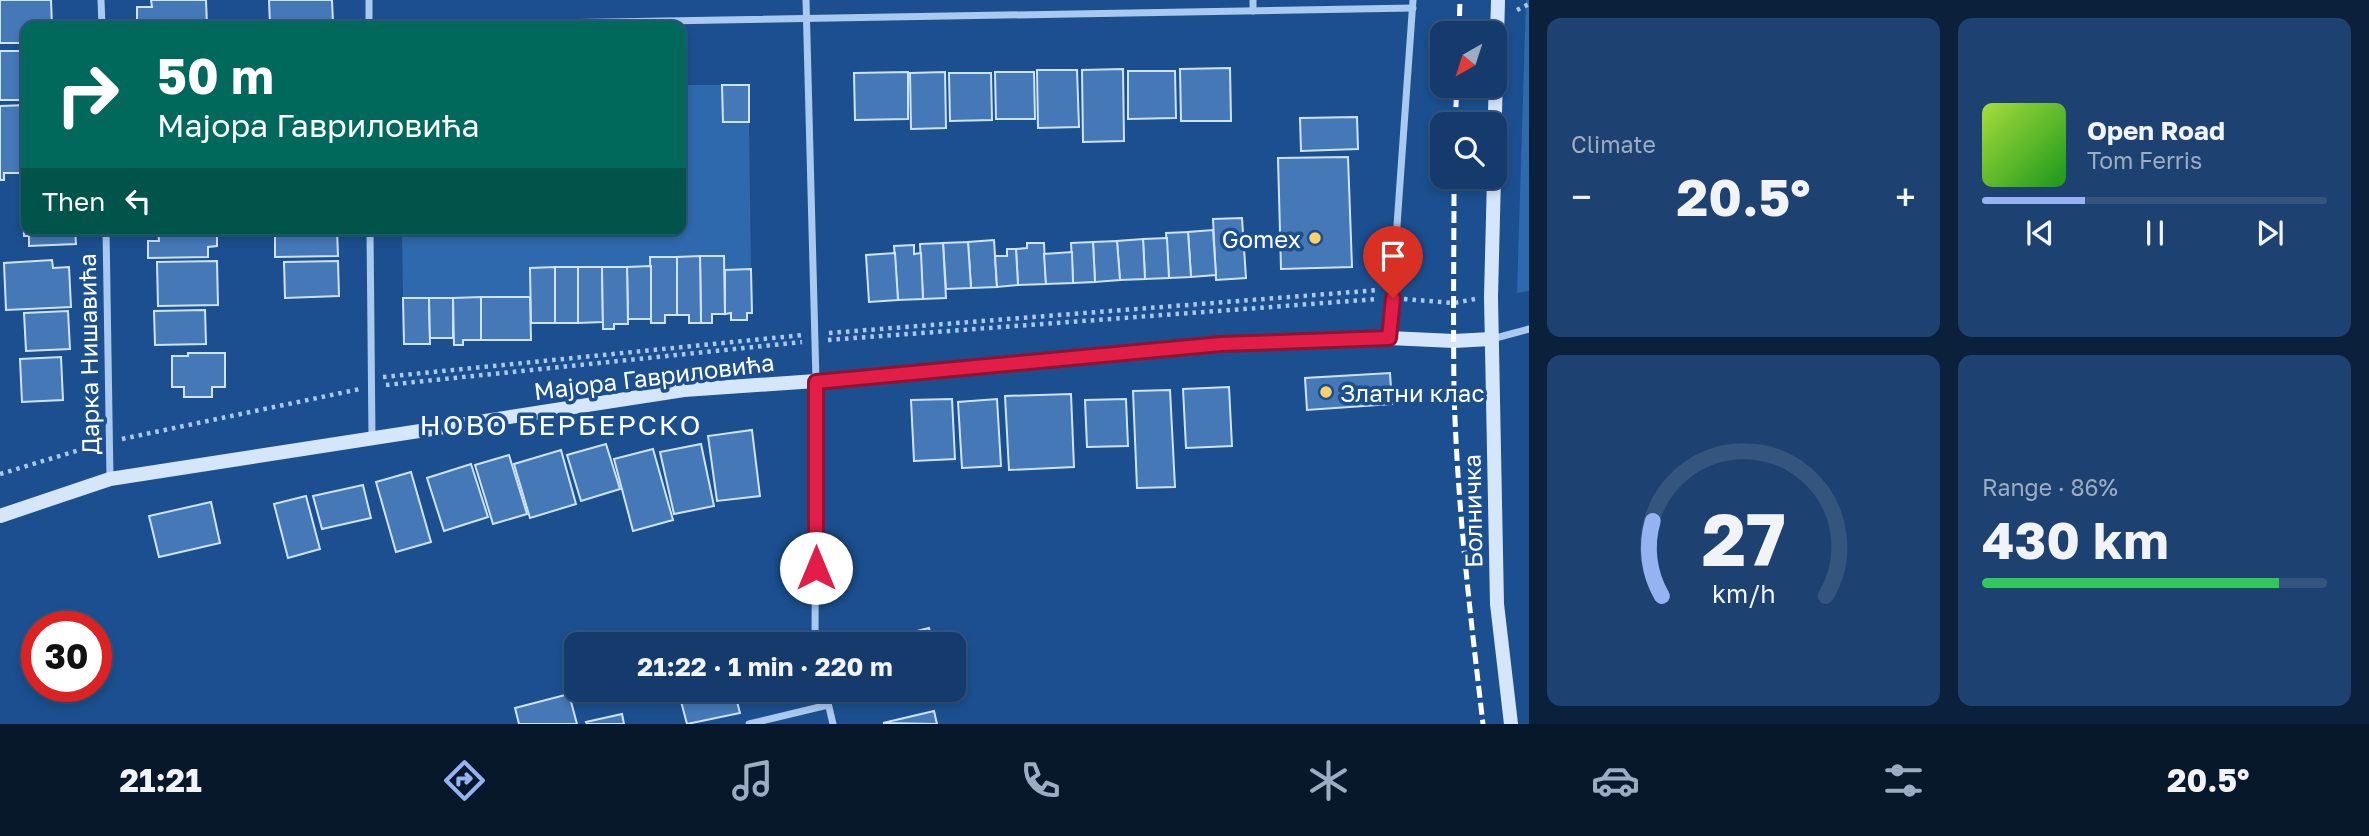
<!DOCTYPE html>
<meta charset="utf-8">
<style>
body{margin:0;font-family:"Golos Text",sans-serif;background:#1d4271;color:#f1f3f6;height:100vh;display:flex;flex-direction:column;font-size:26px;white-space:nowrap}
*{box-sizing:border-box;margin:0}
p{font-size:23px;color:#9dadc1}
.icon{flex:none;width:38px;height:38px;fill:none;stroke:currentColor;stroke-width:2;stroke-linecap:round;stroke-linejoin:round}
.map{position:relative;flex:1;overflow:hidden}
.side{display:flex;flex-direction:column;gap:18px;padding:18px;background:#0b203b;width:840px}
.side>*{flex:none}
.hud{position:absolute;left:21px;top:21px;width:665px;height:214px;border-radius:14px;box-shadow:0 4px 10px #0003,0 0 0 2px #33557e;background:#00695c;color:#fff;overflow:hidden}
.needle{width:46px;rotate:219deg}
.fabs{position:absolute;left:1430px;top:21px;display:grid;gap:14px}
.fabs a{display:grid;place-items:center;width:77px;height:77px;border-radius:14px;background:#143b6b;box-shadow:0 4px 10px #0003,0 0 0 2px #33557e;font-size:35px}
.speed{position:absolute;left:21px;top:611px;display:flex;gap:14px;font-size:35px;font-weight:700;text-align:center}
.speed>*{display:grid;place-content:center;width:91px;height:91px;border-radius:50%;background:#143b6b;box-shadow:0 4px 10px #0003,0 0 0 2px #33557e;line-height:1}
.speed .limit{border:10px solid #d22;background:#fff;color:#111}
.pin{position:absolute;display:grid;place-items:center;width:60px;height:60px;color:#fff;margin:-72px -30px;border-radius:50% 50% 50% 0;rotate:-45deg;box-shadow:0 0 7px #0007}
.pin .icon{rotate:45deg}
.me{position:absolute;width:77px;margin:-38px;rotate:0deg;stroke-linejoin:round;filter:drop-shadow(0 0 5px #0008)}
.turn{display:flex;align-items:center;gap:24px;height:147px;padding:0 21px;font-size:32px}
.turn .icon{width:91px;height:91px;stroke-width:2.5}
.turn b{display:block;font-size:49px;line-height:60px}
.then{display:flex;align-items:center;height:66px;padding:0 21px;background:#0003;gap:14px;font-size:26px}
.big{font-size:52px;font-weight:700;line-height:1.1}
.side .card{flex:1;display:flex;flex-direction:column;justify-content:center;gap:10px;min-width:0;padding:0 24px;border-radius:14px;background:#1d4271}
.side .dial{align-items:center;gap:0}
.dial svg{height:182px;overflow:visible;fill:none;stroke:#33557e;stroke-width:7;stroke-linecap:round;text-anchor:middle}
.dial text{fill:#f1f3f6;stroke:none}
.song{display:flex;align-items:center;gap:21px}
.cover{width:84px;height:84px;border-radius:10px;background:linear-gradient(135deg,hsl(80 70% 55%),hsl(120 70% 35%))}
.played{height:7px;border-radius:4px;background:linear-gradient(90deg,#95b2f1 30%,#33557e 30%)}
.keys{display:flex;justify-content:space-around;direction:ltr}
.heat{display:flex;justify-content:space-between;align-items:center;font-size:38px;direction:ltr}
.charge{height:10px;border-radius:5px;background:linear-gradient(90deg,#34c759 86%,#33557e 0)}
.side .tiles{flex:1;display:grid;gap:18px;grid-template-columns:repeat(2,1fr)}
.trip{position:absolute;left:564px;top:632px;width:402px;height:70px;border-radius:14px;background:#143b6b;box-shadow:0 4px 10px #0003,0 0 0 2px #33557e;font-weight:700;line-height:70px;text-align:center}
.menu{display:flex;height:112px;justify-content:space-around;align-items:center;background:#08182b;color:#9dadc1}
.menu .icon{width:49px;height:49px}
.menu .current{color:#95b2f1}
.menu b{font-size:32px;color:#f1f3f6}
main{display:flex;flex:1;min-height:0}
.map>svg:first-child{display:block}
.green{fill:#2e69ad}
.building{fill:#4478b7;stroke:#cfe3fa;stroke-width:2}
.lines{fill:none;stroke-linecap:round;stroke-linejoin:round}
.path{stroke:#a9c9ee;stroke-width:4.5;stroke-dasharray:3.5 5;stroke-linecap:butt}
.street{stroke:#a9c9ee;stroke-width:7}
.secondary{stroke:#d6e6fa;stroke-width:14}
.rail{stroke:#fff;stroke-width:5;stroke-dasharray:12 5;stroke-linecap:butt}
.route-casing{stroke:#92132f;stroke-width:18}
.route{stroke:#e11d48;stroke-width:12}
.poi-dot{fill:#ffd166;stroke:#1b4f8f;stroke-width:2.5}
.labels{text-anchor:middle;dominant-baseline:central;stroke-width:7;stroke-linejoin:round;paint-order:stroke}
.poi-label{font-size:24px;fill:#fff;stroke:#1b4f8f;text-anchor:end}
.street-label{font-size:24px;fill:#fff;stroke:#1b4f8f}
.quarter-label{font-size:28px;letter-spacing:2px;fill:#fff;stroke:#1b4f8f}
</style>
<main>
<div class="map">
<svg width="1529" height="724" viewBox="0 0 1529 724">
<rect width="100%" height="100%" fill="#1b4f8f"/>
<g class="green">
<polygon points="1526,0 1529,0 1529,291 1517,293"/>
<polygon points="681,85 722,85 723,122 749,122 751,269 725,270 724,256 651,257 651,266 530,268 530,297 403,298 402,229 681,229"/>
</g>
<g class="building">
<polygon points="0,0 51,0 52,26 26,26 26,43 0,43"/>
<polygon points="151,0 206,0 207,26 137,26 137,7 152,7"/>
<polygon points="269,0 332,0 333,23 270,25"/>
<rect x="0" y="51" width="26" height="49"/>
<polygon points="1230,68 1231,121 1181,121 1180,69"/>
<polygon points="1123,69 1124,141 1083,142 1082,70"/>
<polygon points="1037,70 1077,70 1079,127 1038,128"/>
<polygon points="1128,71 1175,71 1176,118 1128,119"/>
<polygon points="908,72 908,119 855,120 854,73"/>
<polygon points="945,72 946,128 911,129 910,73"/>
<polygon points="995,72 1034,72 1035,119 996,119"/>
<polygon points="949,73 991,73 992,120 950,121"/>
<polygon points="722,85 749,85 749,122 723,122"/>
<polygon points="26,105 26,173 4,173 4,180 0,180 0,106"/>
<polygon points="1357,117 1358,149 1301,151 1300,118"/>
<polygon points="1348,157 1352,267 1281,269 1278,158"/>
<polygon points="23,210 26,210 26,229 75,229 76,244 29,246 29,236 24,236"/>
<polygon points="1242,218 1246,278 1216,280 1213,219"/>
<polygon points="158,229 217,229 217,246 208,247 208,257 148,258 148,241 159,241"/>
<polygon points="275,229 337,229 338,256 275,257"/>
<polygon points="1213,230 1216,275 1191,277 1188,232"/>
<polygon points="1188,232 1191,277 1169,278 1166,233"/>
<polygon points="1167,238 1169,278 1145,279 1143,239"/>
<polygon points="1143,239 1145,279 1120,280 1117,241"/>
<polygon points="994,240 997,287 971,288 968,242"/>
<polygon points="1117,241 1120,280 1095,282 1093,242"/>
<polygon points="968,242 971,288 946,289 943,243"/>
<polygon points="1093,242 1095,282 1073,283 1071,243"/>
<polygon points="943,243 946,298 923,299 920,244"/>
<polygon points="1027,243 1044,243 1046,284 1018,285 1016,249 1027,248"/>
<polygon points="914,245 914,254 921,253 923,299 898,300 894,246"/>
<polygon points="1007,249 1016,249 1018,285 997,287 995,256 1007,256"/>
<polygon points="1072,252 1073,283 1046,284 1044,254"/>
<polygon points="895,253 898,300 869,302 866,255"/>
<polygon points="700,256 724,256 725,314 712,314 712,323 701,323"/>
<polygon points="700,256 701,323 689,323 689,315 677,315 677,257"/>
<polygon points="650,257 677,257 677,315 665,315 665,323 651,323"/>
<polygon points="52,260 53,268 69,267 71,307 6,310 4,263"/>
<polygon points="217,261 218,305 158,306 157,262"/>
<polygon points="338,261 339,296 285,298 284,262"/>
<polygon points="651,266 651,319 628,319 627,267"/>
<polygon points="555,267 555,323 531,323 530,268"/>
<rect x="555" y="267" width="23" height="56"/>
<polygon points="578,267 602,267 603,322 578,323"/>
<polygon points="602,267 627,267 628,324 614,324 614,329 603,329"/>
<polygon points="751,269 752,313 747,313 747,320 731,320 731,313 725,314 725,270"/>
<polygon points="481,297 481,340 463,340 463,345 454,345 453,298"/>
<polygon points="481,297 530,297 531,340 481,340"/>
<polygon points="403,298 429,298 430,344 404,344"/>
<polygon points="429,298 453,298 453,338 430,338"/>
<polygon points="205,310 206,344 155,345 154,311"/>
<polygon points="68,311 70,349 26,351 24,313"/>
<polygon points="188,353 225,353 225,387 212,387 212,397 184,397 184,387 172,387 172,356 188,356"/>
<polygon points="61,357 63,400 22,402 20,359"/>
<polygon points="1390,373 1392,404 1307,410 1305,378"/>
<polygon points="1229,387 1232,446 1186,448 1183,389"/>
<polygon points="1170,390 1175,487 1137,488 1133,391"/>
<polygon points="1071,394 1074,467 1009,470 1005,396"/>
<polygon points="952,399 955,459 914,461 911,400"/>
<polygon points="997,399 1001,466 962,468 958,402"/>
<polygon points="1126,399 1128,446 1087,447 1085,400"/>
<polygon points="752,430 760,496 717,501 708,436"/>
<polygon points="606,444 620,489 581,501 567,455"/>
<polygon points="701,444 714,506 674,514 660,452"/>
<polygon points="653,449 673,520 633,531 614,459"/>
<polygon points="561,450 576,504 530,518 514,464"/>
<polygon points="509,455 527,514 493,524 475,465"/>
<polygon points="471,464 488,517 444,531 427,478"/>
<polygon points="411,472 431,542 396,552 376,482"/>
<polygon points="363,485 371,518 322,529 313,496"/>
<polygon points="306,496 320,549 288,558 274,504"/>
<polygon points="211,502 220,543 159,557 149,516"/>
<polygon points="929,628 933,644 899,644 897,636"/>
<polygon points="678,690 734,690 740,713 687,724"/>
<polygon points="569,694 577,724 519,724 515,708"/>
<polygon points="934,711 937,724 883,723"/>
<polygon points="622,714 624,724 587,724 586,722"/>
</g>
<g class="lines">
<g class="path">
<polyline points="1517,10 1529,4"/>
<polyline points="1404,299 1454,303 1475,299"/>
<polyline points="829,333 1379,290"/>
<polyline points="828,340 1378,299"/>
<polyline points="383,377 803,335"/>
<polyline points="386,385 802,342"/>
<polyline points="122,439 360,389"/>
<polyline points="0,474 96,445"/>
</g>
<g class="street">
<polyline points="101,0 102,26"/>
<polyline points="369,0 369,26"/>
<polyline points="806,0 816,381 815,644"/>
<polyline points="1253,0 1253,11"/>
<polyline points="377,26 1413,8"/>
<polyline points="106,229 110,479"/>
<polyline points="370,229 372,437"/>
<polyline points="1389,338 1413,0"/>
<polyline points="1492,339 1529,329"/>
<polyline points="825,690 833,724"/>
<polyline points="749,724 828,705"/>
</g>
<g class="secondary">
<polyline points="1494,150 1498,0"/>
<polyline points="1494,177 1491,297 1497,604 1511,724"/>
<polyline points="0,516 110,479 684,390 816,381 1221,344 1389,338 1454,341 1491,339"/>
</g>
<g class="rail">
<polyline points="1459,33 1460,0"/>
<polyline points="1455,124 1457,86"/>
<path d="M1454 177C1454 248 1453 319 1454 390 1457 502 1470 613 1483 724"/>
</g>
</g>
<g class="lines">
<defs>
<polyline id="route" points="816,568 816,382 1221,344 1389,338 1393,298"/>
</defs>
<use href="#route" class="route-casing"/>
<use href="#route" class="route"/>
</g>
<g class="poi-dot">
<circle cx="1315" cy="238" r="7"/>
<circle cx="1326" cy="392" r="7"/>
</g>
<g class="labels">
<g class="poi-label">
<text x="1301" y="238">Gomex</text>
<text x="1340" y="392" text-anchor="start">Златни клас</text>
</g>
<g class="street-label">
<text transform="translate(88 354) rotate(-91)">Дарка Нишавића</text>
<text transform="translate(654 376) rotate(-7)">Мајора Гавриловића</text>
<text transform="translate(1472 511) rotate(-91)">Болничка</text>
</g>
<g class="quarter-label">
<text x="561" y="424">НОВО БЕРБЕРСКО</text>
</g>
</g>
</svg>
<div class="fabs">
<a><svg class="needle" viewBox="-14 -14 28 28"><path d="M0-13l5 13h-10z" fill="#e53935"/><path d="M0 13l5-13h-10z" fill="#9dadc1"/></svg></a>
<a><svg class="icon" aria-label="search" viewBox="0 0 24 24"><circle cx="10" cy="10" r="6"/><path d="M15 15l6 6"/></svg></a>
</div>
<div class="speed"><div class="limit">30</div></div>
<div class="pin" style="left:1393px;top:298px;background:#d93025"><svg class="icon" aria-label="arrive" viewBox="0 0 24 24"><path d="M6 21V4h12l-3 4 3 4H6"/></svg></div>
<svg class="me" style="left:816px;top:568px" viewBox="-20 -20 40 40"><circle r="19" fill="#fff"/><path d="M0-13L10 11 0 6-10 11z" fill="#e11d48"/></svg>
<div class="trip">21:22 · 1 min · 220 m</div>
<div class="hud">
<div class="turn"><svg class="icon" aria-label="right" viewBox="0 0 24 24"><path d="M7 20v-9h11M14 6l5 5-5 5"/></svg><div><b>50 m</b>Мајора Гавриловића</div></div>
<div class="then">Then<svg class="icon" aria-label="left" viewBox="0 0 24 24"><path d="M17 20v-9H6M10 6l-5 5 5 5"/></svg></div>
</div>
</div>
<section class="side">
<div class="tiles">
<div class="card"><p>Climate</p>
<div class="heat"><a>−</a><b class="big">20.5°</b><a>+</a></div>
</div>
<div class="card">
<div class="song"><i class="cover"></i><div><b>Open Road</b><p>Tom Ferris</p></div></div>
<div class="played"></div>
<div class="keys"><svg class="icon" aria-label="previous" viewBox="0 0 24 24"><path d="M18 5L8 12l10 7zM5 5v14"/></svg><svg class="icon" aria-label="pause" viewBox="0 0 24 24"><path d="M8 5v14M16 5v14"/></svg><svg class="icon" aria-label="next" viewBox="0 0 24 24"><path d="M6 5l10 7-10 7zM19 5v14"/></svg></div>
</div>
<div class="card dial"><svg viewBox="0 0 100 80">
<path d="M14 69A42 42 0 1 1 86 69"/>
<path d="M14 69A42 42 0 0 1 10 36" stroke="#95b2f1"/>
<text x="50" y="56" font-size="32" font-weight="700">27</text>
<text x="50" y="72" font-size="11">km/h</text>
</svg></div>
<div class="card"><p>Range · 86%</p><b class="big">430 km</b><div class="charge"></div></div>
</div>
</section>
</main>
<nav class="menu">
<b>21:21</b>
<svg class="icon current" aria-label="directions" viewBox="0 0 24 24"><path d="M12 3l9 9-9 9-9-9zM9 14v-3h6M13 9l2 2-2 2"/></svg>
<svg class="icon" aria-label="music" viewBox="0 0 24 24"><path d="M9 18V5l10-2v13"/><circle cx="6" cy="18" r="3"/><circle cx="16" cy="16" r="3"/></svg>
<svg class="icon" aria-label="phone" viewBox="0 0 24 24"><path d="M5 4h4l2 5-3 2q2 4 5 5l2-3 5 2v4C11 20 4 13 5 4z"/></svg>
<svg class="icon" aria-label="climate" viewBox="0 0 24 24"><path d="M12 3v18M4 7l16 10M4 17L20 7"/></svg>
<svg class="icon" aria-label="car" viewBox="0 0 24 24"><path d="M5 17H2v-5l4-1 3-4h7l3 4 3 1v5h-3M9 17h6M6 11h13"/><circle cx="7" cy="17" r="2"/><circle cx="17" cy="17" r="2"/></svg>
<svg class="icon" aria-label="filters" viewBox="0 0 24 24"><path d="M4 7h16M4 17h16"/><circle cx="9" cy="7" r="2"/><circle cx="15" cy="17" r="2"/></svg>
<b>20.5°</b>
</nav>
